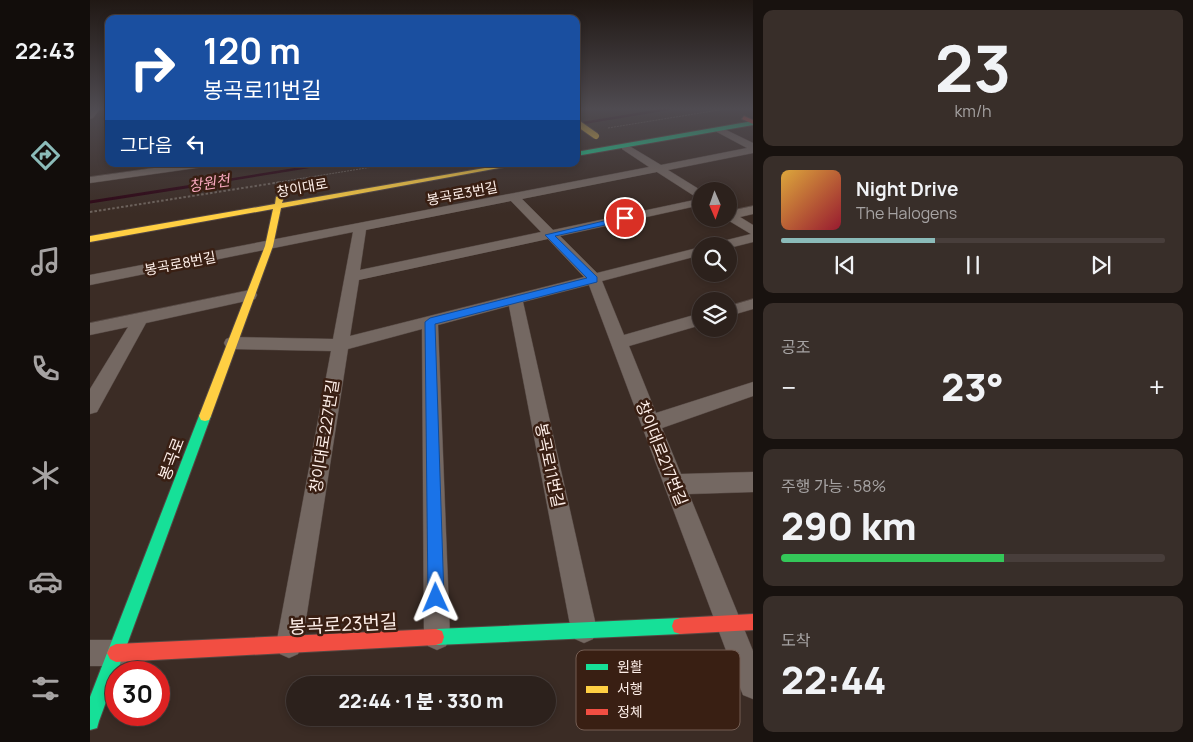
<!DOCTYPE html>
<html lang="ko">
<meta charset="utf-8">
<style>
body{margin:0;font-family:Manrope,"Noto Sans KR",sans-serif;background:#382e29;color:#f1f3f6;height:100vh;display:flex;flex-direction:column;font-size:19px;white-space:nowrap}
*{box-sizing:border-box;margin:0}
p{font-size:16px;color:#a6a3a3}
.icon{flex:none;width:28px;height:28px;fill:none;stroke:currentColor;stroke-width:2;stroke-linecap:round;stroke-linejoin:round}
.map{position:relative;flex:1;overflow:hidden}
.details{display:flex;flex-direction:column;gap:10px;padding:10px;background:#18120f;width:440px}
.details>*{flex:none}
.top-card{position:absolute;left:15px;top:15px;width:475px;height:152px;border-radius:10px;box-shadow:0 2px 8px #0003,0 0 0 1px #483e3b;background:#1a4fa0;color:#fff;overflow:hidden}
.needle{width:32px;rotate:178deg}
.controls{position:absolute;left:602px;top:182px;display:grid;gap:10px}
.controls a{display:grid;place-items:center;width:45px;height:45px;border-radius:50%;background:#2c211c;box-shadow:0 2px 8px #0003,0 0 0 1px #483e3b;font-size:25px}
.speed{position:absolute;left:15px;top:661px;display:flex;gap:10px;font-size:25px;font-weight:700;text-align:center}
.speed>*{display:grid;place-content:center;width:65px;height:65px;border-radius:50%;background:#2c211c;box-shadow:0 2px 8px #0003,0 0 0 1px #483e3b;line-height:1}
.speed .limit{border:8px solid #d22;background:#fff;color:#111}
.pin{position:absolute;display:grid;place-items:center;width:42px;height:42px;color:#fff;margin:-21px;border:2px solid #fff;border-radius:50%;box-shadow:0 1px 5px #0007}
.me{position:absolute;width:55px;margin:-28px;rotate:359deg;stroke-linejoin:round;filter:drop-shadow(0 0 4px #0008)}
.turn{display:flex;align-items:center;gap:18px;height:105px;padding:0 15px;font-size:22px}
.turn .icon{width:65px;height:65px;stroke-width:2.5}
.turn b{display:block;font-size:35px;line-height:42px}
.then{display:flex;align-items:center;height:48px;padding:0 15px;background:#0003;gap:10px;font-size:19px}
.big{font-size:38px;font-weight:800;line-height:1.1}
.details .tile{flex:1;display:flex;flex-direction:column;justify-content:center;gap:8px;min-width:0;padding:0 18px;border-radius:10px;background:#382e29}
.details .dial{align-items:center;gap:0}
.dial b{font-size:65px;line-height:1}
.song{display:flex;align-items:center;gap:15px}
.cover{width:60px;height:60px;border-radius:8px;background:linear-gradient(135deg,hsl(40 70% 55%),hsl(350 70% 35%))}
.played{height:5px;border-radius:2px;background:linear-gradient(90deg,#8bbbb9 40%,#483e3b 40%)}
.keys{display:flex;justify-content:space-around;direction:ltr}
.heat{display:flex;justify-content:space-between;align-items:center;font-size:28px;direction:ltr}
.charge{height:8px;border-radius:4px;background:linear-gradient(90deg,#34c759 58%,#483e3b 0)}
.trip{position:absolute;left:196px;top:676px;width:270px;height:50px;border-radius:25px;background:#2c211c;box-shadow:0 2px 8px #0003,0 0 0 1px #483e3b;font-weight:800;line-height:50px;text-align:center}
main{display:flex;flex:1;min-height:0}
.tabs{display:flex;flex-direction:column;width:90px;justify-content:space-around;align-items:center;background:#120d0b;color:#a6a3a3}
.tabs .icon{width:35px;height:35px}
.tabs .on{color:#8bbbb9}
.tabs b{font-size:22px;color:#f1f3f6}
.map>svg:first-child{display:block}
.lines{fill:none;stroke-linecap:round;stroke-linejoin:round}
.stream-far1{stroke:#2d0514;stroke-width:2.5}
.stream{stroke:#2d0514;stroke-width:3}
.street-casing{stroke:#554843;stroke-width:1}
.fast-casing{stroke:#554843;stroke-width:2}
.slow-casing{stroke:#554843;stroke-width:2}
.jam-casing{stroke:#554843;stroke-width:2}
.path-far1{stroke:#6e635c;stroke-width:1;stroke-dasharray:2 1;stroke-linecap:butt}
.path{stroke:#6e635c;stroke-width:2;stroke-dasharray:2.5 2;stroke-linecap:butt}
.street{fill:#746862;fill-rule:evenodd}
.fast{fill:#16e098;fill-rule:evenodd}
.slow{fill:#ffcf43;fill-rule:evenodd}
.jam{fill:#f24e42;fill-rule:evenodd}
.slow-bridge-casing{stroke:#554843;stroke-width:8;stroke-linecap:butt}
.slow-bridge{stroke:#ffcf43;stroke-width:6}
.route{fill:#1a73e8;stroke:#114b97}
.labels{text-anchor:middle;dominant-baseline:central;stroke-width:5;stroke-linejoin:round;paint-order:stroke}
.far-street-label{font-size:14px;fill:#fdeee8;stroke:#391f13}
.far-water-label{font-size:15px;font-style:italic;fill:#f9a9bf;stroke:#391f13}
.street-label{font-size:16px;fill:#fdeee8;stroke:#391f13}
.near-street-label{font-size:19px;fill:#fdeee8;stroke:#391f13}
.key{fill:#391f13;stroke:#745d53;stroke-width:1}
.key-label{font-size:14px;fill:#fdeee8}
</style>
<main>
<nav class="tabs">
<b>22:43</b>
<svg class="icon on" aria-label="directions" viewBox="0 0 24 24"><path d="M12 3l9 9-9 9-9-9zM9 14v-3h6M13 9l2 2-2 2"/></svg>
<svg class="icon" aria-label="music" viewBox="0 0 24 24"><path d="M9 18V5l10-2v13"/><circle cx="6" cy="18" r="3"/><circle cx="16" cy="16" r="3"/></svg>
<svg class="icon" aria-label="phone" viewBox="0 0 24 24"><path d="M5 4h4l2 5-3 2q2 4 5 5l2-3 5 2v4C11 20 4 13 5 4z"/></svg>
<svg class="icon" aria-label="climate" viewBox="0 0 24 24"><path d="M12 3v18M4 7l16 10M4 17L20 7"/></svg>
<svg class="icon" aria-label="car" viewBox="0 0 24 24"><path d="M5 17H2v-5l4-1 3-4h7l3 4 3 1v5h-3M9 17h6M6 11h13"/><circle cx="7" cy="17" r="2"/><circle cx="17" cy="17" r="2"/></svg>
<svg class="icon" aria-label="filters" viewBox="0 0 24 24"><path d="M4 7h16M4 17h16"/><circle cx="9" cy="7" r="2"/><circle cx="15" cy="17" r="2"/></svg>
</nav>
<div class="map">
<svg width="663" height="742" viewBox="0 0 663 742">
<rect width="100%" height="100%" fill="#3b2c25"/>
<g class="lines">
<g class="stream-far1">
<polyline points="493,123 578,109"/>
<polyline points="120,183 237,164"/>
</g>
<polyline class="stream" points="0,202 128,182"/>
<defs>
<g id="street">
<polygon points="1,109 10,109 3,118 0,119"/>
<path d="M630 127 663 143V153L578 170 612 191 611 205 470 236 507 273 611 247V255L512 281 534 335 611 313V325L539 346 566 413 663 382V396L572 428 591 474 663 472V492L599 494 663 651V699L653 695 649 685 499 285 433 302 507 630 503 639 494 643 485 639 481 630 419 306 348 325 360 637 356 646 347 650 338 646 334 637 332 329 258 349 212 645 208 654 199 658 190 654 186 645 241 351 142 349 136 347 134 343 136 339 142 337 243 339 263 232 0 285V275L559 167 532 149V145L536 144 571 165 657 148 627 132 625 130ZM567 172 609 199 463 230 432 199ZM421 201 451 232 270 270 276 230ZM458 239 494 277 260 336 269 280Z"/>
<polygon points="92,164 118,164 113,167 0,183 0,177"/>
<polygon points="663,206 663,214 650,217 663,225 663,242 639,248 639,246 624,246 625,243 661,234 636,219 639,219 639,211"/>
<polygon points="160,290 165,291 167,295 165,299 56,323 7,412 0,414 0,389 38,327 0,335 0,323"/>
<polygon points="663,299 663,309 639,316 639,306"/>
<polygon points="0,640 26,640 36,643 39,653 36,663 26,666 0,666"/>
</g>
<g id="fast">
<polygon points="663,121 663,125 486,156 486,152"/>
<polygon points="115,411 119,412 121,416 9,721 7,728 0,730 0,697 109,416 111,412"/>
<polygon points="590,618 596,620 598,626 596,632 590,634 346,645 340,643 338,637 340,631 346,629"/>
</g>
<polygon id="slow" points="418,164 431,164 191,208 183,246 121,416 119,420 115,421 111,420 109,416 175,246 183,209 0,242 0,236 185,204 186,197 190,195 194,197 192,203"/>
<g id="jam">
<polygon points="654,116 663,120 663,124 652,119"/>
<polygon points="663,614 663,630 590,634 584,632 582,626 584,620 590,618"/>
<polygon points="346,629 352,631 354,637 352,643 346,645 26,662 20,659 17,653 20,647 26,644"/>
</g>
</defs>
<use href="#street" class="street-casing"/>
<use href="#fast" class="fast-casing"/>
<use href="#slow" class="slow-casing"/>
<use href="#jam" class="jam-casing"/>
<g class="path-far1">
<polyline points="518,128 635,109"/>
<polyline points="183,183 301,164"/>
</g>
<polyline class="path" points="0,212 191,182"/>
<use href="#street" class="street"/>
<use href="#fast" class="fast"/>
<use href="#slow" class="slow"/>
<use href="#jam" class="jam"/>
<defs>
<polyline id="slow-bridge" points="486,122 506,136"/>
</defs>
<use href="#slow-bridge" class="slow-bridge-casing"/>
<use href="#slow-bridge" class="slow-bridge"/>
</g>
<linearGradient id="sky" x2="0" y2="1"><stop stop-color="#201814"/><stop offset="0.51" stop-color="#4f4b51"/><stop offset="1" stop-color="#4f4b51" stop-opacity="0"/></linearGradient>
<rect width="663" height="213" fill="url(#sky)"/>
<polygon class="route" points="535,216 539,218 538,220 465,236 507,277 507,282 345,324 354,598 352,604 346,606 340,604 338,598 335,322 340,318 497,278 455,235"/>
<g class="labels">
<g class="far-street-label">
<text transform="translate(212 187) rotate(-10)">창이대로</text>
<text transform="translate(372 193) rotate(-11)">봉곡로3번길</text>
<text transform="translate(90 263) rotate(-11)">봉곡로8번길</text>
</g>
<g class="far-water-label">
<text transform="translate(119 183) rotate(-9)">창원천</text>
</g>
<g class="street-label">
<text transform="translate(234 436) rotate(-81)">창이대로227번길</text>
<text transform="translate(572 453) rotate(68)">창이대로217번길</text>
<text transform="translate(81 459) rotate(-69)">봉곡로</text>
<text transform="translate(460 465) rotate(78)">봉곡로11번길</text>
</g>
<g class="near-street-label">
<text transform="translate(253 624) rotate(-3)">봉곡로23번길</text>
</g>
</g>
<rect x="486" y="650" width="164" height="80" rx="8" class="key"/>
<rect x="496" y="664" width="22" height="6" fill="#16e098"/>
<rect x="496" y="686" width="22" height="7" fill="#ffcf43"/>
<rect x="496" y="709" width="22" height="6" fill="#f24e42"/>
<g class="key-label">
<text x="527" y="672">원활</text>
<text x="527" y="694">서행</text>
<text x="527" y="717">정체</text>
</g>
</svg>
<div class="controls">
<a><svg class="needle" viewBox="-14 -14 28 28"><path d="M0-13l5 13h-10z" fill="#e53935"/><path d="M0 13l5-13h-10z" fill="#a6a3a3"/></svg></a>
<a><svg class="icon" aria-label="search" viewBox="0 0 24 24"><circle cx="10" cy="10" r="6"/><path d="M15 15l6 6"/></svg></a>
<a><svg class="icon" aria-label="layers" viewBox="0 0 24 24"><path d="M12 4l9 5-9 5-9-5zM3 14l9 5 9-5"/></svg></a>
</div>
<div class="speed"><div class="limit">30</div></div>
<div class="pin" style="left:535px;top:218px;background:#d93025"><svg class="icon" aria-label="arrive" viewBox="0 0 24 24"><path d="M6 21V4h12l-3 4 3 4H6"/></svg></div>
<svg class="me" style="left:346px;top:598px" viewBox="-20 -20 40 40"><path d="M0-17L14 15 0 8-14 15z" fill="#1a73e8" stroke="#fff" stroke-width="4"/></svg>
<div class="trip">22:44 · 1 분 · 330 m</div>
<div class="top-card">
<div class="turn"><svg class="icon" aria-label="right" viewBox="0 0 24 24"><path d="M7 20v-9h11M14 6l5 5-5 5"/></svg><div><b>120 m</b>봉곡로11번길</div></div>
<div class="then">그다음<svg class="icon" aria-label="left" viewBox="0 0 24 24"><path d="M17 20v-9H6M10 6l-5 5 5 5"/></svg></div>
</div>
</div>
<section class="details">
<div class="tile dial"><b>23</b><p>km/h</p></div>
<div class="tile">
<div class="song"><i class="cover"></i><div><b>Night Drive</b><p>The Halogens</p></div></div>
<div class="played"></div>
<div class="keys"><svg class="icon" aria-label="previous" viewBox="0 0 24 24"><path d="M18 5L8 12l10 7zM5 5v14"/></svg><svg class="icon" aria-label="pause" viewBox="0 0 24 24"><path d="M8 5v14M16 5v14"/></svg><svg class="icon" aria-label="next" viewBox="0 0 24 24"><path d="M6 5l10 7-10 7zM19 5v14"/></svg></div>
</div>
<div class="tile"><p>공조</p>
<div class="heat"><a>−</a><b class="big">23°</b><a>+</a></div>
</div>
<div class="tile"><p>주행 가능 · 58%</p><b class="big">290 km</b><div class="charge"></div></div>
<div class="tile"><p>도착</p><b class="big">22:44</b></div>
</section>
</main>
